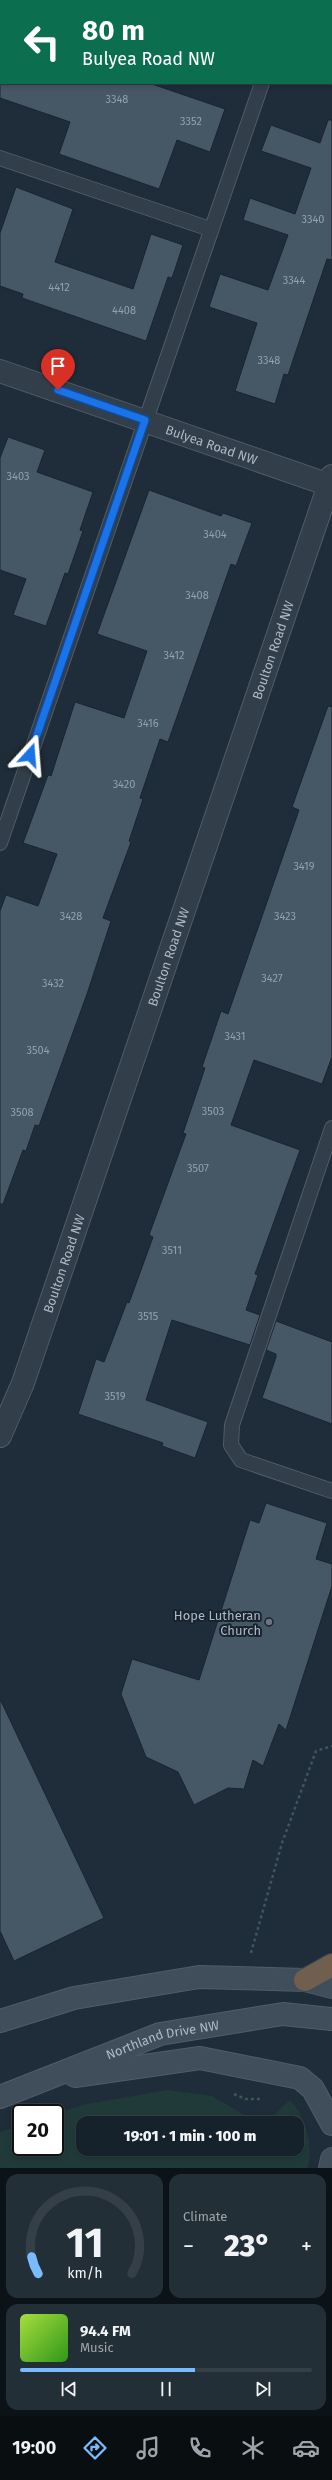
<!DOCTYPE html>
<meta charset="utf-8">
<style>
body{margin:0;font-family:"Fira Sans",sans-serif;background:#232f37;color:#f1f3f6;height:100vh;display:flex;flex-direction:column;font-size:15px;white-space:nowrap}
*{box-sizing:border-box;margin:0}
p{font-size:13px;color:#9ea4a9}
.icon{flex:none;width:22px;height:22px;fill:none;stroke:currentColor;stroke-width:2;stroke-linecap:round;stroke-linejoin:round}
.map{position:relative;height:2168px;overflow:hidden}
.side{display:flex;flex-direction:column;gap:6px;padding:6px;background:#0c1318;flex:1}
.side>*{flex:none}
.banner{position:absolute;left:0px;top:0px;width:332px;height:84px;box-shadow:0 2px 6px #0003,0 0 0 1px #353f47;background:#0b6e4f;color:#fff;overflow:hidden}
.speed{position:absolute;left:12px;top:2104px;display:flex;gap:8px;font-size:20px;font-weight:700;text-align:center}
.speed>*{display:grid;place-content:center;width:52px;height:52px;border-radius:50%;background:#16222b;box-shadow:0 2px 6px #0003,0 0 0 1px #353f47;line-height:1}
.speed .limit{border:2px solid #111;border-radius:6px;background:#fff;color:#111}
.pin{position:absolute;display:grid;place-items:center;width:34px;height:34px;color:#fff;margin:-41px -17px;border-radius:50% 50% 50% 0;rotate:-45deg;box-shadow:0 0 4px #0007}
.pin .icon{rotate:45deg}
.me{position:absolute;width:44px;margin:-22px;rotate:19deg;stroke-linejoin:round;filter:drop-shadow(0 0 3px #0008)}
.turn{display:flex;align-items:center;gap:14px;height:84px;padding:0 16px;font-size:18px}
.turn .icon{width:52px;height:52px;stroke-width:2.5}
.turn b{display:block;font-size:28px;line-height:34px}
.big{font-size:30px;font-weight:800;line-height:1.1}
.side .widget{flex:1;display:flex;flex-direction:column;justify-content:center;gap:6px;min-width:0;padding:0 14px;border-radius:12px;background:#232f37}
.side .dial{align-items:center;gap:0}
.dial svg{height:104px;overflow:visible;fill:none;stroke:#353f47;stroke-width:7;stroke-linecap:round;text-anchor:middle}
.dial text{fill:#f1f3f6;stroke:none}
.song{display:flex;align-items:center;gap:12px}
.cover{width:48px;height:48px;border-radius:6px;background:linear-gradient(135deg,hsl(80 70% 55%),hsl(110 70% 35%))}
.played{height:4px;border-radius:2px;background:linear-gradient(90deg,#78bcff 60%,#353f47 60%)}
.keys{display:flex;justify-content:space-around;direction:ltr}
.heat{display:flex;justify-content:space-between;align-items:center;font-size:22px;direction:ltr}
.side .tiles{flex:1;display:grid;gap:6px;grid-template-columns:1fr 1fr}
.widget:last-child{grid-column:span 2}
.trip{position:absolute;left:76px;top:2116px;width:228px;height:40px;border-radius:12px;background:#16222b;box-shadow:0 2px 6px #0003,0 0 0 1px #353f47;font-weight:800;line-height:40px;text-align:center}
.tabs{display:flex;height:64px;justify-content:space-around;align-items:center;background:#090e11;color:#9ea4a9}
.tabs .icon{width:28px;height:28px}
.tabs .current{color:#78bcff}
.tabs b{font-size:18px;color:#f1f3f6}
.map>svg:first-child{display:block}
.green{fill:#203a3a;fill-rule:evenodd}
.building{fill:#465765;stroke:#1a252f}
.lines{fill:none;stroke-linecap:round;stroke-linejoin:round}
.lane-casing{stroke:#505c67;stroke-width:16}
.street-casing{stroke:#505c67;stroke-width:24}
.secondary-casing{stroke:#505c67;stroke-width:24}
.highway-casing{stroke:#3d4953;stroke-width:24}
.path{stroke:#3e5656;stroke-width:2.5;stroke-dasharray:3 3;stroke-linecap:butt}
.lane{stroke:#323e49;stroke-width:14}
.street{stroke:#323e49;stroke-width:22}
.secondary{stroke:#404e5c;stroke-width:22}
.highway{stroke:#705f4e;stroke-width:22}
.route-casing{stroke:#114b97;stroke-width:10}
.route{stroke:#1a73e8;stroke-width:7}
.worship-dot{fill:#6b7280;stroke:#18232d;stroke-width:1.5}
.labels{text-anchor:middle;dominant-baseline:central;stroke-width:4;stroke-linejoin:round;paint-order:stroke}
.number-label{font-size:11px;fill:#92a0ae}
.street-label{font-size:13px;fill:#acb9c6;stroke:#18232d}
.poi-label{font-size:13px;fill:#acb9c6;stroke:#18232d;text-anchor:end}
</style>
<div class="map">
<svg width="332" height="2168" viewBox="0 0 332 2168">
<rect width="100%" height="100%" fill="#1e2d39"/>
<path class="green" d="M168 2090 212 2096 248 2117 263 2120 274 2115 290 2100C307 2118 313 2143 308 2168H0V2132L21 2125V2147H55V2114L86 2104ZM83 2123H297V2149H83Z"/>
<g class="building">
<polygon points="0,83 149,83 225,109 210,152 177,140 159,189 59,154 70,122 0,98"/>
<polygon points="328,120 332,120 332,260 327,259 288,375 284,374 275,404 235,391 257,323 209,307 220,274 268,290 288,235 243,220 250,198 295,214 311,168 261,151 271,125 320,143"/>
<polygon points="16,187 73,209 55,262 133,289 151,234 183,245 172,278 168,277 146,341 22,298 23,294 0,286 0,233"/>
<polygon points="8,437 45,450 37,472 93,492 80,530 83,531 68,574 65,573 46,626 13,615 26,579 0,570 0,458"/>
<polygon points="149,490 221,516 223,513 252,523 236,566 231,564 168,742 160,739 140,798 143,799 129,841 131,842 103,918 111,921 87,994 39,1126 35,1125 26,1151 23,1150 3,1204 0,1204 0,911 6,895 38,906 57,854 23,843 48,775 51,776 75,702 124,718 147,651 97,634"/>
<polygon points="328,706 332,707 332,1057 322,1084 254,1060 231,1125 300,1150 255,1274 258,1275 246,1310 260,1315 250,1345 172,1320 146,1400 208,1422 195,1458 162,1446 163,1443 78,1414 96,1359 104,1362 127,1302 129,1303 153,1237 149,1235 186,1134 183,1133 205,1068 202,1067 221,1011 228,1014 299,810 292,807"/>
<polygon points="276,1321 332,1342 332,1424 262,1398 276,1357 276,1354 266,1350"/>
<polygon points="266,1503 327,1523 316,1559 332,1564 332,1586 286,1730 279,1724 263,1766 253,1760 244,1789 228,1788 194,1805 178,1772 146,1757 121,1694 132,1659 199,1680 250,1520 259,1523"/>
<polygon points="0,1699 104,1918 14,1961 0,1931"/>
</g>
<g class="lines">
<defs>
<g id="lane">
<polyline points="290,1 291,0"/>
<polyline points="0,158 210,229"/>
<polyline points="0,843 262,83"/>
<polyline points="332,1128 232,1425 231,1445 241,1460 332,1491"/>
</g>
<g id="street">
<polyline points="144,0 147,1"/>
<polyline points="331,65 332,65"/>
<path id="s1" d="M0 371 332 486"/>
<path id="s2" d="M0 1436 23 1383 332 476"/>
</g>
<g id="secondary">
<polyline points="0,2021 74,1998 199,1977 305,1980 332,1987"/>
<polyline points="75,2076 200,2058 300,2078 313,2089 332,2124"/>
<path id="s3" d="M0 2097 160 2034 283 2014 332 2019"/>
<polyline points="330,2168 332,2159"/>
</g>
<polyline id="highway" points="305,1980 332,1965"/>
</defs>
<use href="#lane" class="lane-casing"/>
<use href="#street" class="street-casing"/>
<use href="#secondary" class="secondary-casing"/>
<use href="#highway" class="highway-casing"/>
<g class="path">
<polyline points="251,1953 282,1843 316,1751 332,1746"/>
<polyline points="234,2094 245,2099 261,2099"/>
</g>
<use href="#lane" class="lane"/>
<use href="#street" class="street"/>
<use href="#secondary" class="secondary"/>
<use href="#highway" class="highway"/>
</g>
<g class="lines">
<defs>
<polyline id="route" points="30,755 145,420 58,390"/>
</defs>
<use href="#route" class="route-casing"/>
<use href="#route" class="route"/>
</g>
<circle class="worship-dot" cx="269" cy="1622" r="4"/>
<g class="labels">
<g class="number-label">
<text x="117" y="99">3348</text>
<text x="191" y="121">3352</text>
<text x="313" y="219">3340</text>
<text x="294" y="280">3344</text>
<text x="59" y="287">4412</text>
<text x="124" y="310">4408</text>
<text x="269" y="360">3348</text>
<text x="18" y="476">3403</text>
<text x="215" y="534">3404</text>
<text x="197" y="595">3408</text>
<text x="174" y="655">3412</text>
<text x="148" y="723">3416</text>
<text x="124" y="784">3420</text>
<text x="304" y="866">3419</text>
<text x="71" y="916">3428</text>
<text x="285" y="916">3423</text>
<text x="272" y="978">3427</text>
<text x="53" y="983">3432</text>
<text x="235" y="1036">3431</text>
<text x="38" y="1050">3504</text>
<text x="213" y="1111">3503</text>
<text x="22" y="1112">3508</text>
<text x="198" y="1168">3507</text>
<text x="172" y="1250">3511</text>
<text x="148" y="1316">3515</text>
<text x="115" y="1396">3519</text>
</g>
<g class="street-label">
<text stroke="none"><textPath href="#s1" startOffset="224">Bulyea Road NW</textPath></text>
<text stroke="none"><textPath href="#s2" startOffset="832">Boulton Road NW</textPath></text>
<text stroke="none"><textPath href="#s2" startOffset="508">Boulton Road NW</textPath></text>
<text stroke="none"><textPath href="#s2" startOffset="184">Boulton Road NW</textPath></text>
<text stroke="none"><textPath href="#s3" startOffset="173">Northland Drive NW</textPath></text>
</g>
<g class="poi-label">
<text x="261" y="1615">Hope Lutheran<tspan x="261" dy="15">Church</tspan></text>
</g>
</g>
</svg>
<div class="speed"><div class="limit">20</div></div>
<div class="pin" style="left:58px;top:390px;background:#d93025"><svg class="icon" aria-label="arrive" viewBox="0 0 24 24"><path d="M6 21V4h12l-3 4 3 4H6"/></svg></div>
<svg class="me" style="left:30px;top:755px" viewBox="-20 -20 40 40"><path d="M0-17L14 15 0 8-14 15z" fill="#1a73e8" stroke="#fff" stroke-width="4"/></svg>
<div class="trip">19:01 · 1 min · 100 m</div>
<div class="banner">
<div class="turn"><svg class="icon" aria-label="left" viewBox="0 0 24 24"><path d="M17 20v-9H6M10 6l-5 5 5 5"/></svg><div><b>80 m</b>Bulyea Road NW</div></div>
</div>
</div>
<section class="side">
<div class="tiles">
<div class="widget dial"><svg viewBox="0 0 100 80">
<path d="M14 69A42 42 0 1 1 86 69"/>
<path d="M14 69A42 42 0 0 1 9 56" stroke="#78bcff"/>
<text x="50" y="56" font-size="32" font-weight="700">11</text>
<text x="50" y="72" font-size="11">km/h</text>
</svg></div>
<div class="widget"><p>Climate</p>
<div class="heat"><a>−</a><b class="big">23°</b><a>+</a></div>
</div>
<div class="widget">
<div class="song"><i class="cover"></i><div><b>94.4 FM</b><p>Music</p></div></div>
<div class="played"></div>
<div class="keys"><svg class="icon" aria-label="previous" viewBox="0 0 24 24"><path d="M18 5L8 12l10 7zM5 5v14"/></svg><svg class="icon" aria-label="pause" viewBox="0 0 24 24"><path d="M8 5v14M16 5v14"/></svg><svg class="icon" aria-label="next" viewBox="0 0 24 24"><path d="M6 5l10 7-10 7zM19 5v14"/></svg></div>
</div>
</div>
</section>
<nav class="tabs">
<b>19:00</b>
<svg class="icon current" aria-label="directions" viewBox="0 0 24 24"><path d="M12 3l9 9-9 9-9-9zM9 14v-3h6M13 9l2 2-2 2"/></svg>
<svg class="icon" aria-label="music" viewBox="0 0 24 24"><path d="M9 18V5l10-2v13"/><circle cx="6" cy="18" r="3"/><circle cx="16" cy="16" r="3"/></svg>
<svg class="icon" aria-label="phone" viewBox="0 0 24 24"><path d="M5 4h4l2 5-3 2q2 4 5 5l2-3 5 2v4C11 20 4 13 5 4z"/></svg>
<svg class="icon" aria-label="climate" viewBox="0 0 24 24"><path d="M12 3v18M4 7l16 10M4 17L20 7"/></svg>
<svg class="icon" aria-label="car" viewBox="0 0 24 24"><path d="M5 17H2v-5l4-1 3-4h7l3 4 3 1v5h-3M9 17h6M6 11h13"/><circle cx="7" cy="17" r="2"/><circle cx="17" cy="17" r="2"/></svg>
</nav>
